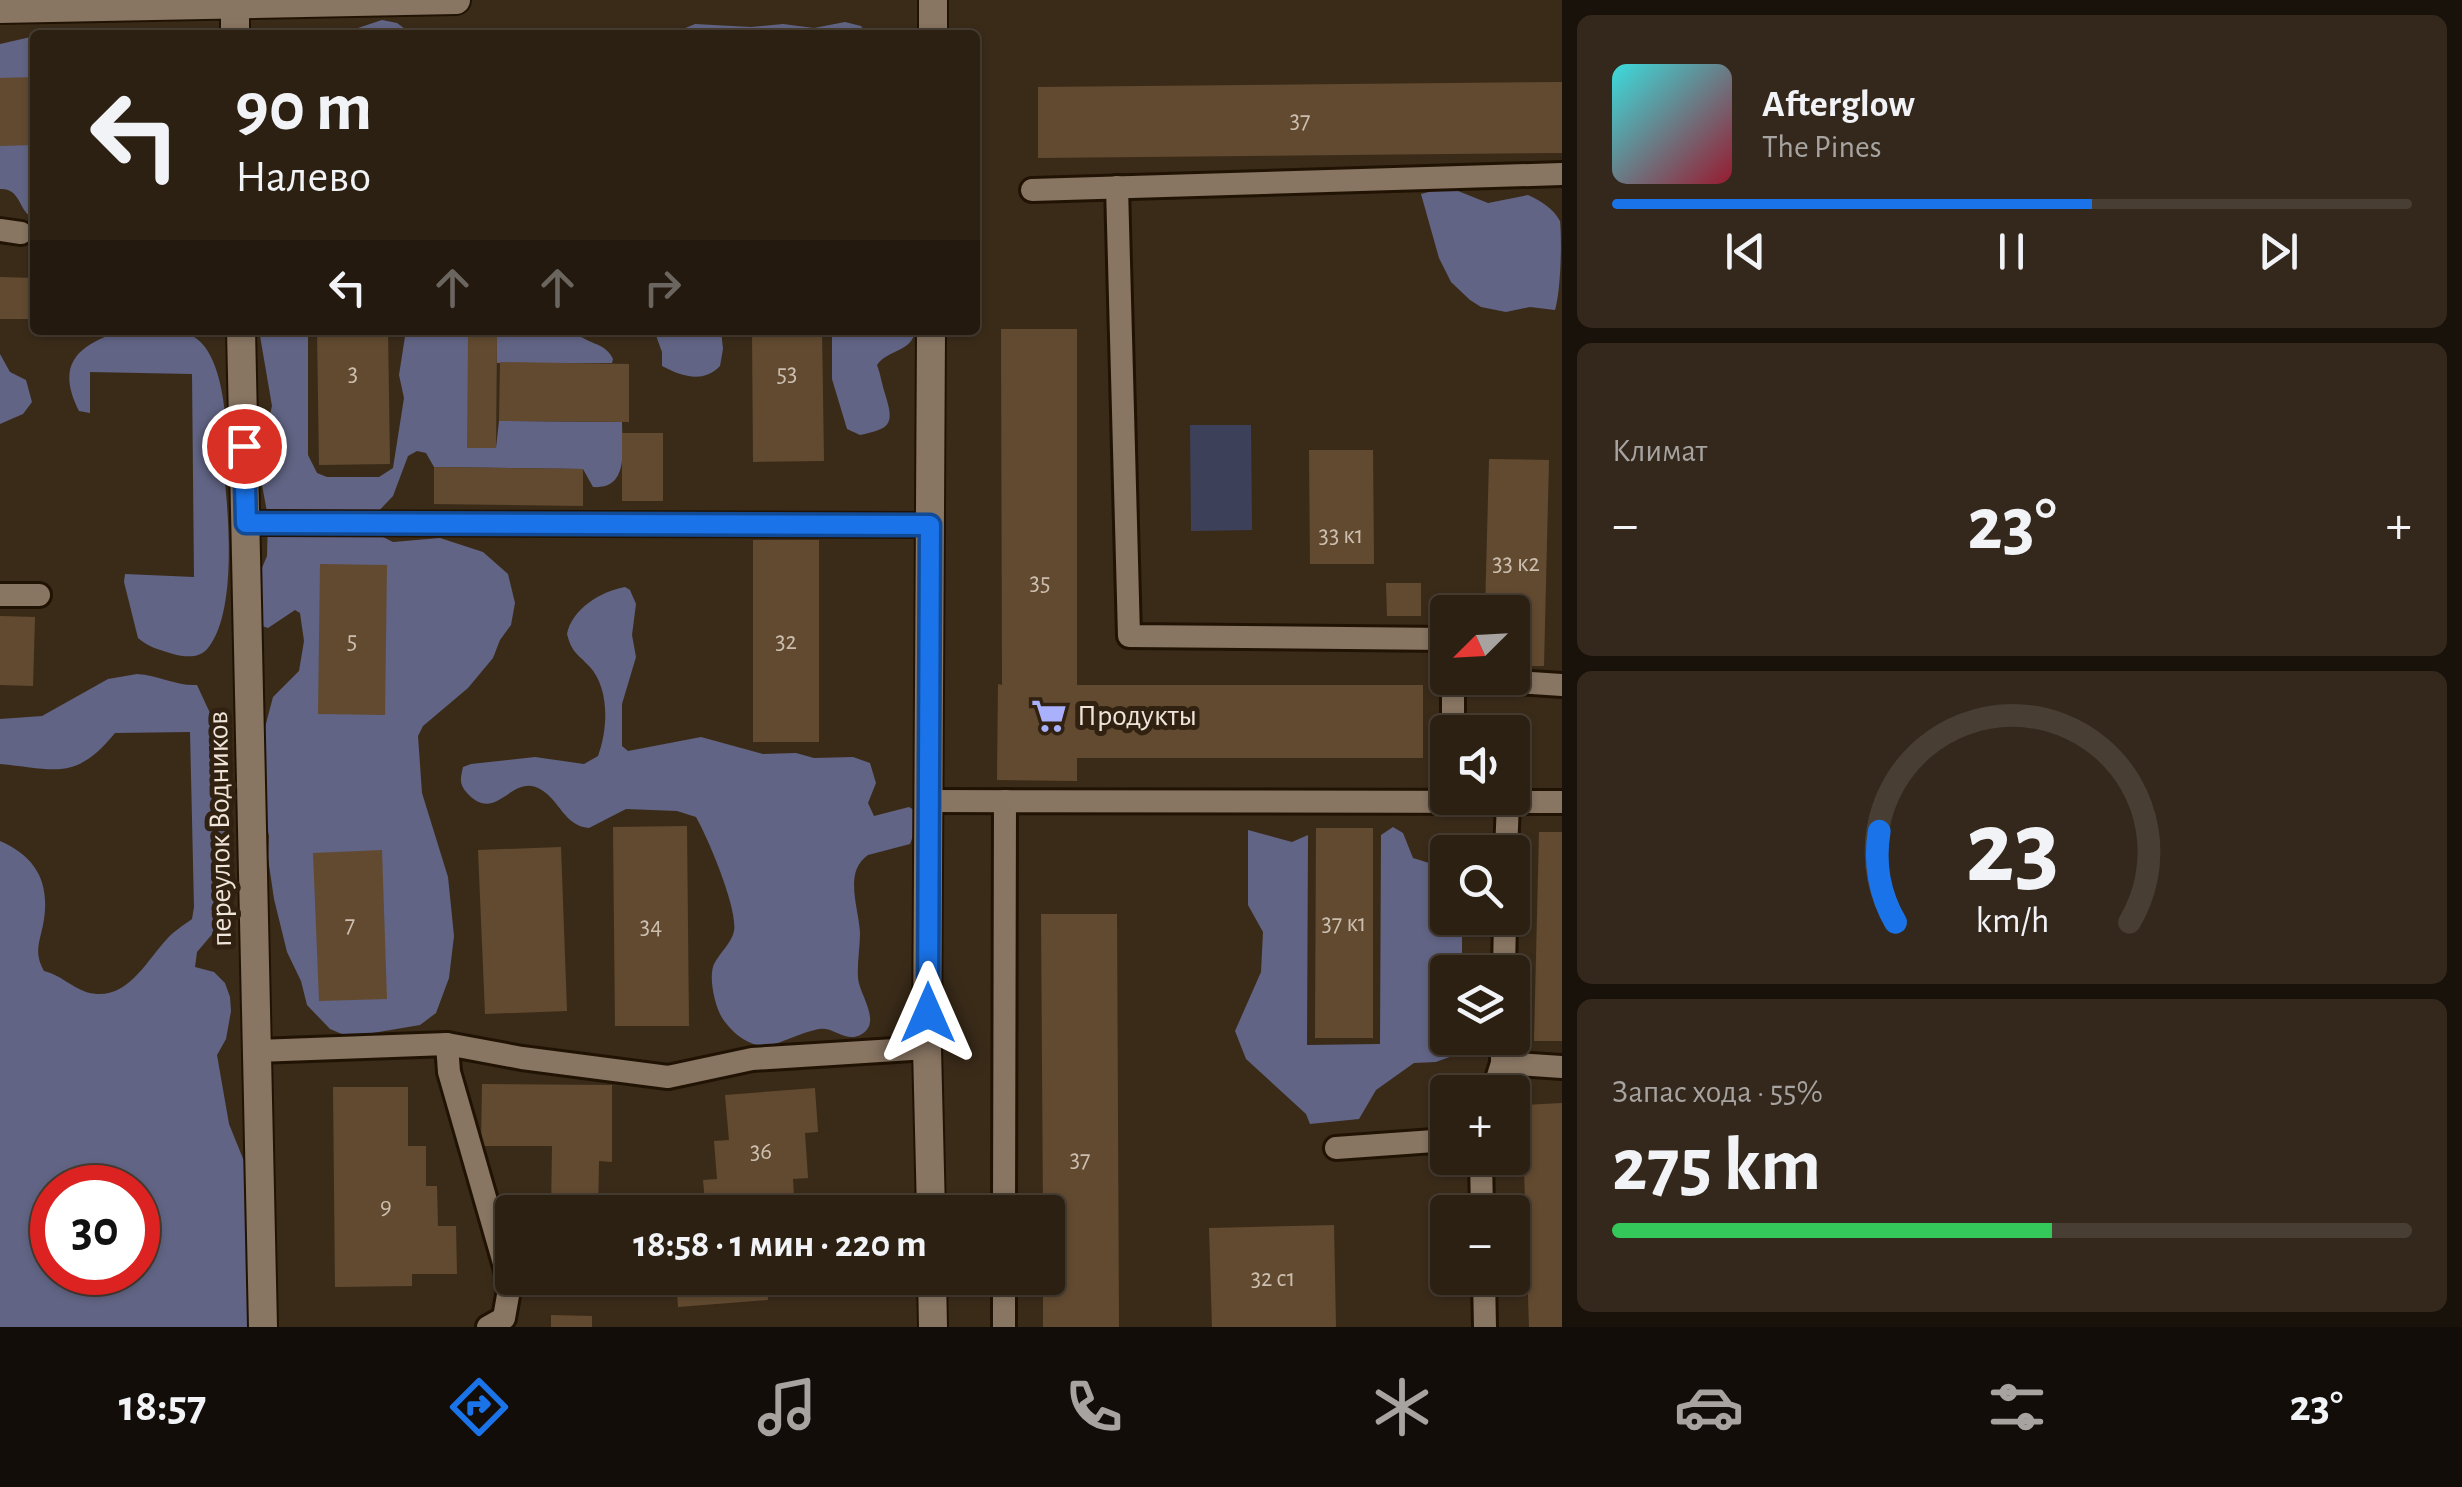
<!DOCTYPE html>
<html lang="ru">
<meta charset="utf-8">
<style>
body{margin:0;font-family:"Alegreya Sans",sans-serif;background:#34281c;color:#f1f3f6;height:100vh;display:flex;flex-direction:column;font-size:38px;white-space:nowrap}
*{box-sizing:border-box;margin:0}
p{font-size:32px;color:#a6a3a0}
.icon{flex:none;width:55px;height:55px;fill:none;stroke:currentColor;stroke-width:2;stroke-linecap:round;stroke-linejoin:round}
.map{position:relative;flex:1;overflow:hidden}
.sheet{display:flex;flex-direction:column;gap:15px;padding:15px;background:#18120a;width:900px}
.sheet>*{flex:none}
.guide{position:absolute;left:30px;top:30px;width:950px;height:305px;border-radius:10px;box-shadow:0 2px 8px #0004,0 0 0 2px #483e33;background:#2c2013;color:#f1f3f6;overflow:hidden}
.needle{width:65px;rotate:246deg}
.fabs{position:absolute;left:1430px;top:595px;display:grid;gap:20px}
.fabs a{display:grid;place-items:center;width:100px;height:100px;border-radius:10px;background:#2c2013;box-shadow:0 2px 8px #0004,0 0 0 2px #483e33;font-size:50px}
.speed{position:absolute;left:30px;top:1165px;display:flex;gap:20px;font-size:50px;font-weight:700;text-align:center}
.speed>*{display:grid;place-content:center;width:130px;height:130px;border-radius:50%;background:#2c2013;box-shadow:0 2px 8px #0004,0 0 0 2px #483e33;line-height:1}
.speed .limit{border:15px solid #d22;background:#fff;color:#111}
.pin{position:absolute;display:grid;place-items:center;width:85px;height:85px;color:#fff;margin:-42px;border:5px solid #fff;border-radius:50%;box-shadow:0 2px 10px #0007}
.me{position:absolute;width:110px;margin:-55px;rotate:0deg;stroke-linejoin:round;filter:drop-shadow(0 0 8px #0008)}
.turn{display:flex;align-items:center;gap:35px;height:210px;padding:0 40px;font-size:45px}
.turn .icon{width:130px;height:130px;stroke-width:2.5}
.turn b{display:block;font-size:70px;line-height:85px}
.lanes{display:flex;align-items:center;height:95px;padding:0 40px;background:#0003;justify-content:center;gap:50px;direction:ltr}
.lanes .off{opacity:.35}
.big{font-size:75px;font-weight:700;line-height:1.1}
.sheet .widget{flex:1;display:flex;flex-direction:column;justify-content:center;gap:15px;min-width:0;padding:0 35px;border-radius:15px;background:#34281c}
.sheet .dial{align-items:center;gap:0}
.dial svg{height:260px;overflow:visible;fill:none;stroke:#483e33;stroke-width:7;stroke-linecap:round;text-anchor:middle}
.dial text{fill:#f1f3f6;stroke:none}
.song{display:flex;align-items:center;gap:30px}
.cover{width:120px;height:120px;border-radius:15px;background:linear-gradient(135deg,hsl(180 70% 55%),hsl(350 70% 35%))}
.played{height:10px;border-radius:5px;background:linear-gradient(90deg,#1a73e8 60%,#483e33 60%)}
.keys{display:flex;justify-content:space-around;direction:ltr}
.heat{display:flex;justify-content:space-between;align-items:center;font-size:55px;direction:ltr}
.charge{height:15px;border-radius:8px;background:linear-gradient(90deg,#34c759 55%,#483e33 0)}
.trip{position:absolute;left:495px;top:1195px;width:570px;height:100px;border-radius:10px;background:#2c2013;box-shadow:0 2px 8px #0004,0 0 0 2px #483e33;font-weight:700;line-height:100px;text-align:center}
.tabs{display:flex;height:160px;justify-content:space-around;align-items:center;background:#120d08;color:#a6a3a0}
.tabs .icon{width:70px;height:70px}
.tabs .current{color:#1a73e8}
.tabs b{font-size:45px;color:#f1f3f6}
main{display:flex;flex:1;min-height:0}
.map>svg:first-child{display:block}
.green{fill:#3d4059}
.forest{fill:#616484;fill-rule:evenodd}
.building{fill:#624a30}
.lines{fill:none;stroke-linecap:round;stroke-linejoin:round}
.service-casing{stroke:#211303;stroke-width:28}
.minor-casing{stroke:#211303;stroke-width:32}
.service{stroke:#887562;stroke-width:22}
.minor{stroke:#887562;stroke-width:28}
.route-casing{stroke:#114b97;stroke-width:25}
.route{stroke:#1a73e8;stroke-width:18}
.labels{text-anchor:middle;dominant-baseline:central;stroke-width:10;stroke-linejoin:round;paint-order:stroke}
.number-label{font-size:25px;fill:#ccbeaf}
.poi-label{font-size:30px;fill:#efe4d9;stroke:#302110;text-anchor:start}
.street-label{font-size:30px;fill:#efe4d9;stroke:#302110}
</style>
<main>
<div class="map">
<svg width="1562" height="1327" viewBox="0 0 1562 1327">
<rect width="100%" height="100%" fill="#3a2b19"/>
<polygon class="green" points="1190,425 1251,425 1252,530 1191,531"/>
<g class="forest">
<polygon points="382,20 397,23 413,35 337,35"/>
<polygon points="845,22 861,26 868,35 669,35 695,24 751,27 783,24 814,28"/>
<path d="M35 36V219C18 213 22 188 0 189V44Z"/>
<path d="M1448 187 1488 203 1528 195C1541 201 1553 208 1560 221 1562 239 1561 290 1555 310L1530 307 1506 312 1481 307 1470 300 1451 282 1439 258 1421 194Z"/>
<path d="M126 330C148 330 175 325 194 337 223 354 227 421 227 452 228 462 225 472 225 482 229 524 236 613 208 648 199 659 185 657 173 654 160 650 148 647 138 638L124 582 125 574 194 577 192 374 90 372V413L79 411C53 361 83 342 126 330Z"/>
<path d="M259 330H308V455L317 473 327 477H379L393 468 404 398 399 375 406 330H468V448H496L499 421 622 422C622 447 630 490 593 487L583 469 434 467 426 453 417 451 408 456 393 496 373 517 383 537 393 542 440 538 483 552 508 574 515 603 511 625 500 640 493 658 468 688 423 726 418 736 422 793 448 877 454 936 449 978 436 1013 420 1025 349 1037 330 1029 307 1005 301 981 287 952 274 899 268 858 269 836 261 802 263 735 273 697 299 671 304 641 300 613 295 610 268 628 259 625 256 582 267 556 268 517 258 464 272 406Z"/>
<path d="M505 330H574C585 345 605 341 613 359L612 363H497V337Z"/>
<path d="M654 330H721L723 349 720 366C703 384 681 376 662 366V352Z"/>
<path d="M832 330H915C913 352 888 349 877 365 881 375 882 386 886 397 895 426 888 429 860 435L847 429 832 379Z"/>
<polygon points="0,354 10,372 26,380 32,402 23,414 0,424"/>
<path d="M625 587 630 590 636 604 632 635 636 657 622 704V746L628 751 701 737 763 754 796 753 814 758 853 757 870 763 876 783 868 803 874 816 909 807 916 811 917 826 910 844 868 855C843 872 859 908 860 933 860 948 857 963 858 978 859 994 882 1022 862 1034 846 1044 834 1026 819 1029 808 1031 794 1037 783 1041 758 1052 740 1041 725 1022 715 1010 708 977 714 964 719 954 732 942 734 931 738 909 708 838 696 817L677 811 626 809 589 828C564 826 560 800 540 789 512 773 497 823 469 795 459 785 460 780 463 767L471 764 535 757 584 764 598 756C608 729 610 688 589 666 577 653 572 653 567 634 572 609 601 591 625 587Z"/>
<path d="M137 674C159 675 175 686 197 685L216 726 215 741 231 833 229 895 214 932 197 952 195 967 214 972 225 983 230 997 231 1011 226 1039 217 1055 229 1124 248 1171V1327H0V841C37 857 51 884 43 925 39 944 34 953 44 971 60 975 72 987 86 992 126 1004 146 961 167 939 174 931 184 925 192 919L194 907 190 732 115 733C75 782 55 769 0 764V719L42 716 108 679ZM52 1188H138V1272H52Z"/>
<polygon points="1393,827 1403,833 1413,858 1429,863 1447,860 1448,918 1462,918 1462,972 1448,972 1448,1038 1461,1038 1461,1040 1455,1055 1436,1062 1414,1063 1376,1090 1359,1119 1310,1124 1306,1114 1246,1059 1235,1031 1261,972 1263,932 1248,905 1248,830 1292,842 1308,835 1307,1045 1380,1044 1381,835"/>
</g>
<g class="building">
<polygon points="35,77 35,145 0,146 0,78"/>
<polygon points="1562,82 1562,153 1038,158 1038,87"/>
<polygon points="0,277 35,278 35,319 0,319"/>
<polygon points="1001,329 1077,329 1077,685 1423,685 1423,758 1077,758 1077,781 997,780 998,684 1002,685"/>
<polygon points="317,330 388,330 390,464 319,465"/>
<polygon points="752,330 822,330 824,461 753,462"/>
<polygon points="468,337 497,337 496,448 467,448"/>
<polygon points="500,362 629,364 629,422 499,421"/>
<rect x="622" y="433" width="41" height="68"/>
<polygon points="1309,450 1373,450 1374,564 1310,564"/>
<polygon points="1489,459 1549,460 1544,666 1512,666 1512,612 1485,612"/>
<polygon points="434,467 583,469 583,506 434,504"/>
<rect x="753" y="540" width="66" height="202"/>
<polygon points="320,564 387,565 385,715 318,714"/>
<polygon points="1386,583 1421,583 1421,616 1387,616"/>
<polygon points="0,616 35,617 33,686 0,685"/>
<polygon points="687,826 689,1026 615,1026 613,827"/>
<polygon points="1316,828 1373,828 1373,1038 1315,1038"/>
<polygon points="1539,832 1562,832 1562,1041 1534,1041"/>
<polygon points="561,847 567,1011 485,1014 478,850"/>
<polygon points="382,850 387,999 319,1001 313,853"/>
<polygon points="1041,914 1117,914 1119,1327 1043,1327 1043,1278 1048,1278 1048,1212 1043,1212"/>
<polygon points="482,1084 612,1085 612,1162 599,1161 598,1212 551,1212 552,1146 481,1146"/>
<polygon points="333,1087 408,1087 408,1146 426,1146 426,1186 437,1186 438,1226 456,1226 457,1274 412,1274 412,1286 335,1287"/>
<polygon points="815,1088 818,1132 805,1133 808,1178 793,1179 795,1212 706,1212 703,1180 717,1179 714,1141 729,1140 725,1095"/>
<polygon points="1562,1103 1562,1327 1529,1327 1522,1105"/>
<polygon points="1334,1225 1336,1327 1212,1327 1209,1228"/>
<polygon points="676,1278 767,1278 768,1300 678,1307"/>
<polygon points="551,1315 592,1316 592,1327 551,1327"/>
</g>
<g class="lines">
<defs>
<g id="service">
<polyline points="1117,187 1129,636 1448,639"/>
<polyline points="1032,190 1562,174"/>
<polyline points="0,230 21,233"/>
<polyline points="246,523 930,525"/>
<polyline points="0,595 39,595"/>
<polyline points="1453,732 1453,678 1562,685"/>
<polyline points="929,801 1562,802"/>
<polyline points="1506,852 1508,802"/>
<polyline points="1504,972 1505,918"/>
<polyline points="447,1044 449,1072 510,1284 504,1318 488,1327"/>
<polyline points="257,1051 447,1044 522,1058 668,1077 752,1059 927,1048"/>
<polyline points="1502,1063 1562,1067"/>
<polyline points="1493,1092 1502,1063 1502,1038"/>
<polyline points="1336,1148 1448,1140"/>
<polyline points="1481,1158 1482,1212"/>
<polyline points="1004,1212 1005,801"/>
<polyline points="1484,1278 1485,1327"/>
<polyline points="1004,1327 1004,1278"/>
</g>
<g id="minor">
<polyline points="235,4 235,35"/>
<polyline points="0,9 456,0"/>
<polyline points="933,35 933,0"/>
<polyline points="241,330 263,1327"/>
<polyline points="931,1212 927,1048 931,330"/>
<polyline points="932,1278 933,1327"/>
</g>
</defs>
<use href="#service" class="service-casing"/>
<use href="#minor" class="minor-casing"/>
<use href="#service" class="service"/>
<use href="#minor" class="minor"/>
</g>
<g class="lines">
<defs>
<polyline id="route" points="244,446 246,523 930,525 928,1013"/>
</defs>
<use href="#route" class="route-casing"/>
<use href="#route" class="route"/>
</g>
<defs>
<symbol id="supermarket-bare" viewBox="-9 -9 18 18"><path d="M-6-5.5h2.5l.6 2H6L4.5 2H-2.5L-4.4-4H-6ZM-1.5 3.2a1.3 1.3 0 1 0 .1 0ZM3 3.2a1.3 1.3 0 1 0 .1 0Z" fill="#a9b0fc" stroke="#302110" stroke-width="2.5" paint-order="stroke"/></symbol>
</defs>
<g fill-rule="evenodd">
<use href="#supermarket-bare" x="1024" y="691" width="50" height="50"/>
</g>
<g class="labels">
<g class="number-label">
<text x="1300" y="120">37</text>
<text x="353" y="373">3</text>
<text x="787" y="373">53</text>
<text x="1341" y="535">33 к1</text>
<text x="1516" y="563">33 к2</text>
<text x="1040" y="582">35</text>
<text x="352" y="640">5</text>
<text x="786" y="641">32</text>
<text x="1344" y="923">37 к1</text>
<text x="350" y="924">7</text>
<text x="651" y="926">34</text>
<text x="761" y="1151">36</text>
<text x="1080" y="1159">37</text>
<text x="386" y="1206">9</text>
<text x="1273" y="1278">32 с1</text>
</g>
<g class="poi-label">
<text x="1077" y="716">Продукты</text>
</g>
<g class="street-label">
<text transform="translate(220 829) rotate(-91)">переулок Водников</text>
</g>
</g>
</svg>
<div class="fabs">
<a><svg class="needle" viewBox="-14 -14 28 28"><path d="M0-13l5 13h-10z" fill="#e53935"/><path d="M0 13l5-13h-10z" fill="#a6a3a0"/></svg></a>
<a><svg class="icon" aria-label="sound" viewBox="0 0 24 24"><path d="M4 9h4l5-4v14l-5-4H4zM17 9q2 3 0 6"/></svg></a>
<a><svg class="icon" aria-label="search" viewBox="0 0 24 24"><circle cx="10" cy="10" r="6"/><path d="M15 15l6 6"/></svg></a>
<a><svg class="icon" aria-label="layers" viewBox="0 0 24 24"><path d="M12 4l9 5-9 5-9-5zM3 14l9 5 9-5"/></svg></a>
<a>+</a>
<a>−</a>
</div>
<div class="speed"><div class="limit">30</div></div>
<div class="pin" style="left:244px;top:446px;background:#d93025"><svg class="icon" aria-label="arrive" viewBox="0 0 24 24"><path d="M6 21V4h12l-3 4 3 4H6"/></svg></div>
<svg class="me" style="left:928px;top:1013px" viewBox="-20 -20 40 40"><path d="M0-17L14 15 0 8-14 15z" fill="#1a73e8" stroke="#fff" stroke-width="4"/></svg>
<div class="trip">18:58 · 1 мин · 220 m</div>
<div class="guide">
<div class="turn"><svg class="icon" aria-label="left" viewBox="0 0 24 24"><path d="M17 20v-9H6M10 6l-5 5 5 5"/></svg><div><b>90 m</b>Налево</div></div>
<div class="lanes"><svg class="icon" aria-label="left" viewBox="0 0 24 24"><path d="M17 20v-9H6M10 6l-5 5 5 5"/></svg><svg class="icon off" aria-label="ahead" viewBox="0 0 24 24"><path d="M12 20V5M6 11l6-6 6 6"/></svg><svg class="icon off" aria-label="ahead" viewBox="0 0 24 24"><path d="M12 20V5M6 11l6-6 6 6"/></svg><svg class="icon off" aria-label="right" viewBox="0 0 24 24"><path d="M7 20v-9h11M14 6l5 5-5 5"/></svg></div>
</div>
</div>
<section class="sheet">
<div class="widget">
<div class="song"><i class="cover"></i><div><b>Afterglow</b><p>The Pines</p></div></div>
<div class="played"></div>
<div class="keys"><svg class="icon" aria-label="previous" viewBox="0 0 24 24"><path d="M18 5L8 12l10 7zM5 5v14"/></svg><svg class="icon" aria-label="pause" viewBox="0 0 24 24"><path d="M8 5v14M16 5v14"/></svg><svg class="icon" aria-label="next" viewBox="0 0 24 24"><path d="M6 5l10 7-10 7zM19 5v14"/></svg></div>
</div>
<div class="widget"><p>Климат</p>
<div class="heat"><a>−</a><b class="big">23°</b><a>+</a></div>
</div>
<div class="widget dial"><svg viewBox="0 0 100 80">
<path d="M14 69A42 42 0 1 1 86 69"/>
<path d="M14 69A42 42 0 0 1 9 41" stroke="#1a73e8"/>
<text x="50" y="56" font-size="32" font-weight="700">23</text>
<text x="50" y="72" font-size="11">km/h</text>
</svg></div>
<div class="widget"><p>Запас хода · 55%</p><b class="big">275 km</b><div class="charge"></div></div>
</section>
</main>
<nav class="tabs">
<b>18:57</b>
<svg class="icon current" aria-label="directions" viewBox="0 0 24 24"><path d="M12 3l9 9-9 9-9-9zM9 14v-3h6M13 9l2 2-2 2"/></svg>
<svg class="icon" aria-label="music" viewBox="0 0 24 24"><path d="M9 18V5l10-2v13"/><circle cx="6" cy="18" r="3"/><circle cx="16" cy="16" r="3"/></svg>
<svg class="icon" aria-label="phone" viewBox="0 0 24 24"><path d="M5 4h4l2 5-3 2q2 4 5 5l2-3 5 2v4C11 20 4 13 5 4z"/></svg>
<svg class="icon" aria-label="climate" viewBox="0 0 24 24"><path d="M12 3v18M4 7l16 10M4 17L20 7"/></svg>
<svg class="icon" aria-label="car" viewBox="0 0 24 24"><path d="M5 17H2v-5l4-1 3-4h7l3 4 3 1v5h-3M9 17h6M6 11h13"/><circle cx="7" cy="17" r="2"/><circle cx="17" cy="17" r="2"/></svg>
<svg class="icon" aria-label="filters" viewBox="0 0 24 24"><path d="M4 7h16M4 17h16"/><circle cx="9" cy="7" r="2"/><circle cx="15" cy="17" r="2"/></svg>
<b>23°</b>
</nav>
